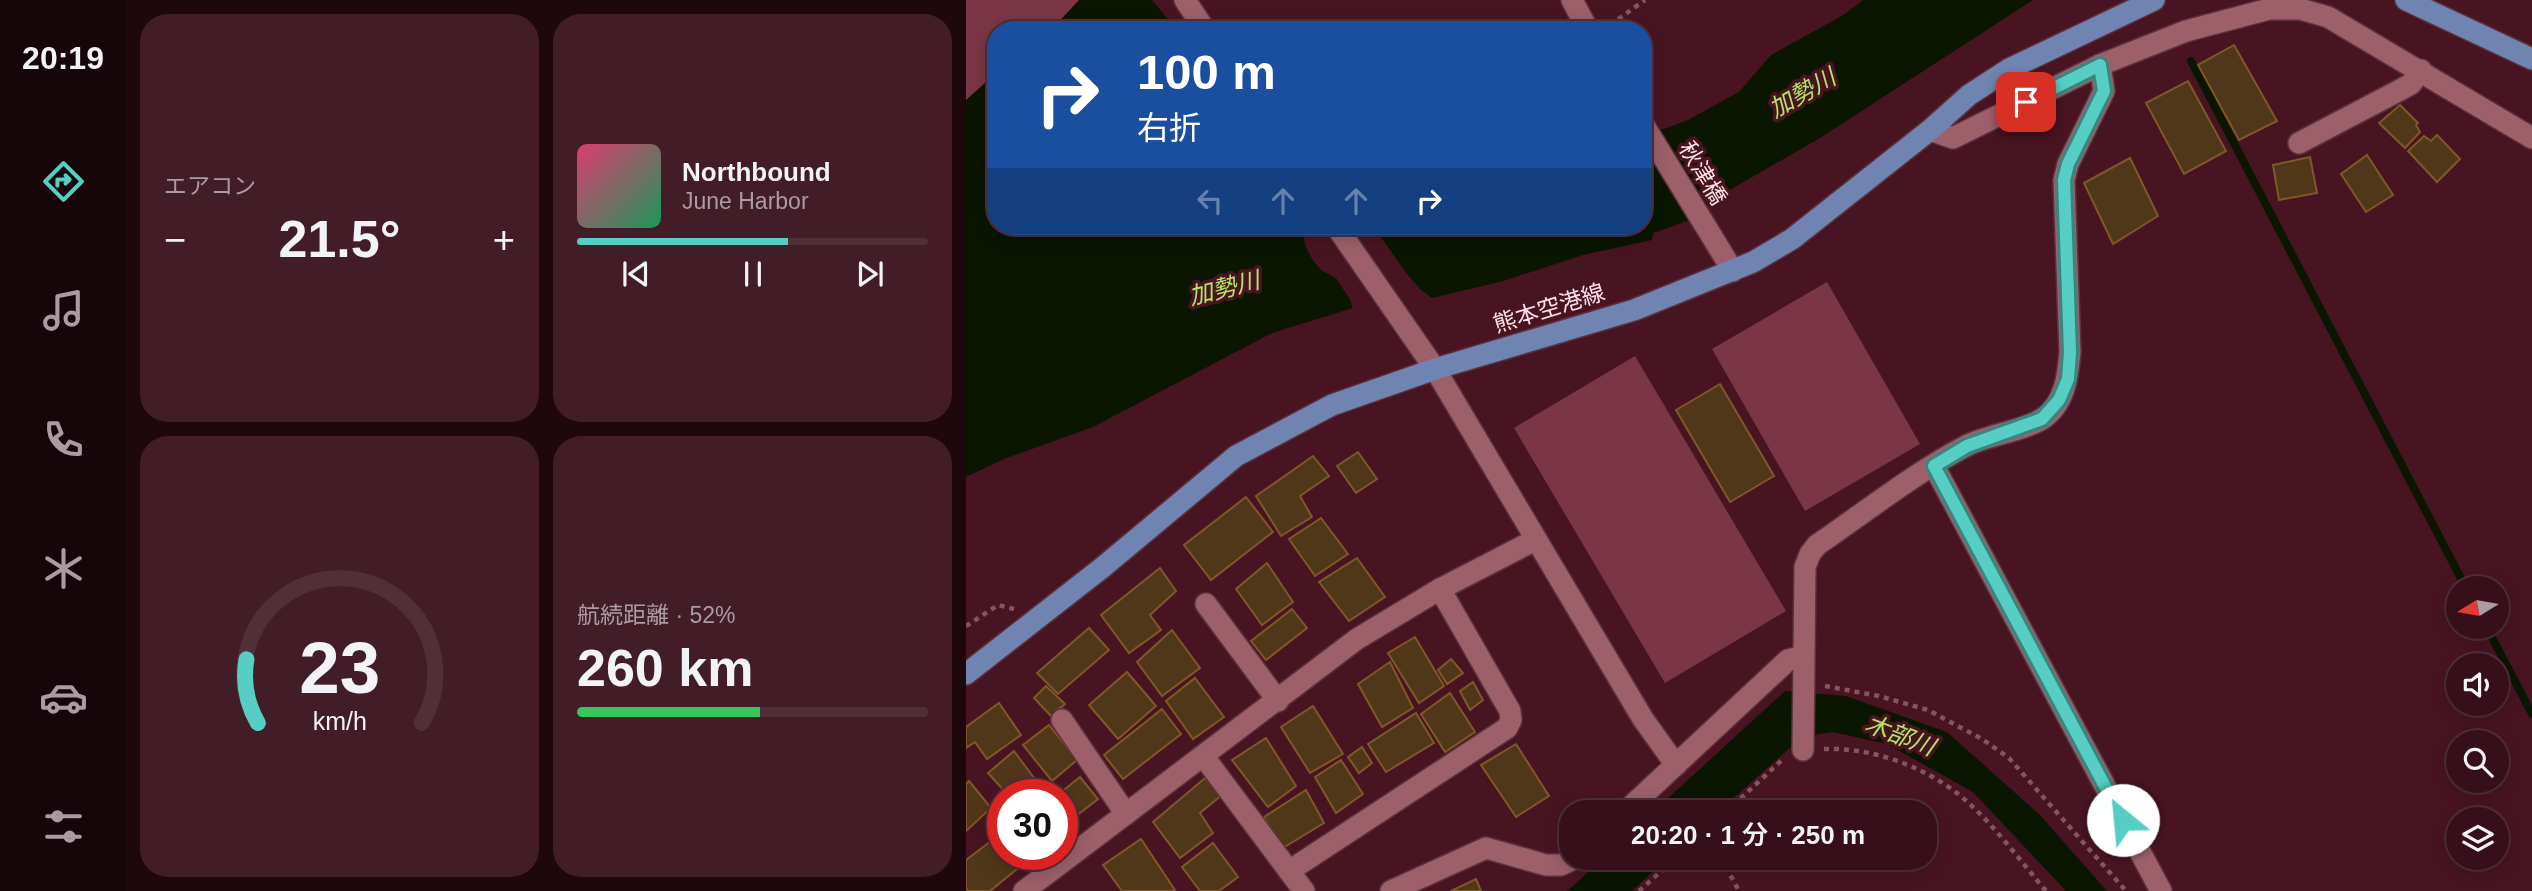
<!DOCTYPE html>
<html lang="ja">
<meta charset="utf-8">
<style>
body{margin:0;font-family:Arial,"Noto Sans JP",sans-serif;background:#421d27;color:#f1f3f6;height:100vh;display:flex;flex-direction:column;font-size:26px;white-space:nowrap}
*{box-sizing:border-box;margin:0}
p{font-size:23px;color:#aa9ca2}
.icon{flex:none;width:38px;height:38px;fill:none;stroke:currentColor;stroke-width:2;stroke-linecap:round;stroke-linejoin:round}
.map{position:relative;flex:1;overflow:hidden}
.side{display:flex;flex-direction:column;gap:14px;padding:14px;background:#1e080e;width:840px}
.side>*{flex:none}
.top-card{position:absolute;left:21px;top:21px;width:665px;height:214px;border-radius:28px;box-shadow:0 4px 18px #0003,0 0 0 2px #512f39;background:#1a4fa0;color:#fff;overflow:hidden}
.needle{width:46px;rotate:259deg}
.controls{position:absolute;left:1480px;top:576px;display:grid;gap:14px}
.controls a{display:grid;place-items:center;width:63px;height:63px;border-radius:50%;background:#370f1a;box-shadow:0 4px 18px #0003,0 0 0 2px #512f39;font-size:35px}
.speed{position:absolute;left:21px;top:779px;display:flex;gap:14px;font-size:35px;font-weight:700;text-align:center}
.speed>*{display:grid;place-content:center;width:91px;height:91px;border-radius:50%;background:#370f1a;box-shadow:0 4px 18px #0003,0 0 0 2px #512f39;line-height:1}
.speed .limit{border:10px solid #d22;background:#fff;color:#111}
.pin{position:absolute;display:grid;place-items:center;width:60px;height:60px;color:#fff;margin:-30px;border-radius:14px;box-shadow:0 4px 10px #0006}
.me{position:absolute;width:77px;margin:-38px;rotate:332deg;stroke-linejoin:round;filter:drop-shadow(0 0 5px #0008)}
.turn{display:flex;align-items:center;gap:24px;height:147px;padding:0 35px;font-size:32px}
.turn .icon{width:91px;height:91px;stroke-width:2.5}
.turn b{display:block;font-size:49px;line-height:60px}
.lanes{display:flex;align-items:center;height:66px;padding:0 35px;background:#0003;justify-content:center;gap:35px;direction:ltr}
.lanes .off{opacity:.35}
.big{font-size:52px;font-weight:600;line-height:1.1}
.side .widget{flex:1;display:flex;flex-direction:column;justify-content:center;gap:10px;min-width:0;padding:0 24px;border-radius:28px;background:#421d27}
.side .dial{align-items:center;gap:0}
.dial svg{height:182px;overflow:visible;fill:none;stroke:#512f39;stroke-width:7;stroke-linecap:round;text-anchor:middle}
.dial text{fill:#f1f3f6;stroke:none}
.song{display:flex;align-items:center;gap:21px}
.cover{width:84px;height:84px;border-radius:10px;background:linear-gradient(135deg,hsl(340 70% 55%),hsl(150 70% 35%))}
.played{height:7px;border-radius:4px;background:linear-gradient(90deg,#56cec4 60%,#512f39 60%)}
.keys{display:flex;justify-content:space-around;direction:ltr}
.heat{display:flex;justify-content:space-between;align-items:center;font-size:38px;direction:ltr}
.charge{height:10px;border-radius:5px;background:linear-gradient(90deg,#34c759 52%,#512f39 0)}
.side .tiles{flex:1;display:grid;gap:14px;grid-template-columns:repeat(2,1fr)}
.trip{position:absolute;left:593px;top:800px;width:378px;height:70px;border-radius:28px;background:#370f1a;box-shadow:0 4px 18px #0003,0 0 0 2px #512f39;font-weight:600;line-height:70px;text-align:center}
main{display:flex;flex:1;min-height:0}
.menu{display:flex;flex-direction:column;width:126px;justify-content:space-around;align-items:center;background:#16060a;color:#aa9ca2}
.menu .icon{width:49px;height:49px}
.menu .selected{color:#56cec4}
.menu b{font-size:32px;color:#f1f3f6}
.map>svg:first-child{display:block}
.green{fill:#7a3646}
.water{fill:#0a1600}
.pier{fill:#491422}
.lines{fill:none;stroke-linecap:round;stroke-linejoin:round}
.stream{stroke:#0a1600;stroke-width:8}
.building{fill:#51371a;stroke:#7f5729;stroke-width:2}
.minor-casing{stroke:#5a323c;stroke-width:24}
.major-casing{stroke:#5a323c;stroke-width:24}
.path{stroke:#835560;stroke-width:4.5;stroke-dasharray:5 5;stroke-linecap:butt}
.minor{stroke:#9d606b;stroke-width:21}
.major{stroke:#7084b1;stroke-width:21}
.route-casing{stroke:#38867f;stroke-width:18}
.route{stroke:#56cec4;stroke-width:12}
.labels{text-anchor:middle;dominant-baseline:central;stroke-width:7;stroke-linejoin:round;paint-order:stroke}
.street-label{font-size:23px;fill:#fee1e5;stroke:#491422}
.water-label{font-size:24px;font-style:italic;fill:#b2e761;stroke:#491422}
</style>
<main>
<nav class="menu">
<b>20:19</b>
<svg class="icon selected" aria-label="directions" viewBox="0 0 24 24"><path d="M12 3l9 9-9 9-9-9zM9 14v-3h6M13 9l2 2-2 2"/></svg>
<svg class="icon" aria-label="music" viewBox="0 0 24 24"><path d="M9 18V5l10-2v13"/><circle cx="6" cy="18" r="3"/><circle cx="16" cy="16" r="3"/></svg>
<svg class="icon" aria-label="phone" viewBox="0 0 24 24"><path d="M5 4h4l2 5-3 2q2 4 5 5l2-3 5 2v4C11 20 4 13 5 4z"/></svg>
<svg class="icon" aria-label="climate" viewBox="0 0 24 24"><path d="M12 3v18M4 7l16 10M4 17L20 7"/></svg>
<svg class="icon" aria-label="car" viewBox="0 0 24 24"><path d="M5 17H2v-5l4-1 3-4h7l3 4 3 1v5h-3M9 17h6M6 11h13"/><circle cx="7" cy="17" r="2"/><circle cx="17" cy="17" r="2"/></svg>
<svg class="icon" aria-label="filters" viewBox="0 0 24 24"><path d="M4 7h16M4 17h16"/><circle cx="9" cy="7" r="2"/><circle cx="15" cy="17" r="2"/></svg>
</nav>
<section class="side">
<div class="tiles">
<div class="widget"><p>エアコン</p>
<div class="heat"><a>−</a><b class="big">21.5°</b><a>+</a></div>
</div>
<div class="widget">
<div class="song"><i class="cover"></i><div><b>Northbound</b><p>June Harbor</p></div></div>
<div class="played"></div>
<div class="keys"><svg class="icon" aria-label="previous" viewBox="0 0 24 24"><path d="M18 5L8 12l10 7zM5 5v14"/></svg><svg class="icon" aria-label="pause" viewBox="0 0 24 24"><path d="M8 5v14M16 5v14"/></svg><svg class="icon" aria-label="next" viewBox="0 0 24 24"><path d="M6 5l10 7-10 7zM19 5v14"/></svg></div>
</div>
<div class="widget dial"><svg viewBox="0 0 100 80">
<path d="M14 69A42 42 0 1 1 86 69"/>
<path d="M14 69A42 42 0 0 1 9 41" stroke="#56cec4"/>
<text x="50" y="56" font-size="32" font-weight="700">23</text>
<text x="50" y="72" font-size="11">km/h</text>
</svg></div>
<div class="widget"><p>航続距離 · 52%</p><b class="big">260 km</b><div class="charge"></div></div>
</div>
</section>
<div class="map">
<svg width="1566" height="891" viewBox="0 0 1566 891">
<rect width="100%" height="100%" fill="#491422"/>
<g class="green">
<polygon points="0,0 125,0 91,30 30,30 30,83 0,108"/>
<polygon points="861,282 954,444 839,511 746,349"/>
<polygon points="669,356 820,611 699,683 548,428"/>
</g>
<g class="water">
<polygon points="113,0 186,0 211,30 85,30"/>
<polygon points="897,0 1067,0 854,138 762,191 721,221 687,233 686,240 617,255 537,281 466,298 387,308 306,333 127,427 38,459 0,477 0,100 30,73 30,226 677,226 677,132 698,129 722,120 773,92 805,55 879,14"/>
<polygon points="819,691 880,696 981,732 1074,815 1141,891 1100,891 1007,792 921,744 867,732 836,737 752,812 687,812"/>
<polygon points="638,858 702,858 666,891 601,891"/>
</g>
<polygon class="pier" points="336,226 407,226 441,274 455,290 470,301 387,312 385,301 370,278 355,270 346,259 339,245"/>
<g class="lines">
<g class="stream">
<polyline points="1225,61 1500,588"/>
<polyline points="1520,626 1566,714"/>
</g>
</g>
<g class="building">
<polygon points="1268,45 1311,121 1273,140 1232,65"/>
<polygon points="1222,81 1260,151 1218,174 1180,103"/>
<polygon points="1434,105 1452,123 1450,125 1454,132 1439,148 1413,123"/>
<polygon points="1471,135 1494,159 1471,182 1442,151 1458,136 1465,141"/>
<polygon points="1401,155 1427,195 1400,212 1375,174"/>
<polygon points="1344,157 1351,193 1313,200 1307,165"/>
<polygon points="1164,158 1192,216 1147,244 1118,183"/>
<polygon points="754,384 808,476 764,502 710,410"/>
<polygon points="392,452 411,479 390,493 371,466"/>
<polygon points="347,456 363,476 334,496 346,517 315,536 290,496"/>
<polygon points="280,497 307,532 245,580 218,545"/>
<polygon points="355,518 382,554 349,576 323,539"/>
<polygon points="391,558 419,597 383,621 353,582"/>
<polygon points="301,563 327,602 296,625 270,589"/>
<polygon points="194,568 210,591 184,615 195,630 163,653 135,615"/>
<polygon points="326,609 341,628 300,660 285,641"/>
<polygon points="123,628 143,650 92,694 71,673"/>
<polygon points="206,630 234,668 196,696 171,662"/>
<polygon points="449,637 478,686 453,703 422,653"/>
<polygon points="485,659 497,673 481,684 472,670"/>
<polygon points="424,662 447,708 416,727 392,684"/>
<polygon points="161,672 190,706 152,739 123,705"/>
<polygon points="229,678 258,717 227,739 200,701"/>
<polygon points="507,682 517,700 504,710 494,691"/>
<polygon points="80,686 99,704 85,716 68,698"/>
<polygon points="484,693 509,732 479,752 455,714"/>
<polygon points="33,703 55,735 21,759 9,742 0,748 0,727"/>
<polygon points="347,706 377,754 344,773 315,727"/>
<polygon points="196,709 215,734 157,779 138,755"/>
<polygon points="450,713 468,743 420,772 402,744"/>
<polygon points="83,725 111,760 86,781 57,745"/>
<polygon points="300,738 330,786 302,807 266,760"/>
<polygon points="550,744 583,796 550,817 515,765"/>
<polygon points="396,747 406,763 393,773 382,757"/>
<polygon points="48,751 74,786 63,794 41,794 22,773"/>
<polygon points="375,760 397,794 370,813 349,777"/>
<polygon points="114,777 132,799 110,816 96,798 96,794 93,794"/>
<polygon points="239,778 256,795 234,813 247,833 214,858 187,822"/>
<polygon points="3,781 25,808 0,831 0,784"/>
<polygon points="340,790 358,823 317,848 298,817"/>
<polygon points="37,832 37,854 64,854 66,857 24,891 2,891 0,888 0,860"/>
<polygon points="175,839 209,890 208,891 156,891 137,865"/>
<polygon points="247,843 272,877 253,891 234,891 216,867"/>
<polygon points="510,879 515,891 485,891"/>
</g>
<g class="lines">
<defs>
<g id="minor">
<polyline points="219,0 239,30"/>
<polyline points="606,0 622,30"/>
<polyline points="677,124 767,271"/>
<polyline points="964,130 987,138 1134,65 1220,31 1303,9 1334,9 1362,17 1566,138"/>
<polyline points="1333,143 1434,90 1445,84 1455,70"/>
<polyline points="370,226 469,369 677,719 710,765"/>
<polyline points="968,466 1195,891"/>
<polyline points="240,604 312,701"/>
<polyline points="96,720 160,814"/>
<path d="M837 750 839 567 844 554 851 545C898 513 950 472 1000 446 1021 435 1057 431 1076 419 1099 404 1102 376 1104 352L1098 180 1102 164 1138 91 1134 65"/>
<polyline points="238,757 338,891"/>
<polyline points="659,812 822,660 837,656"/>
<polyline points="323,871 541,728 545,720 544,711 474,589"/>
<polyline points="58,891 391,639 474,589 569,540"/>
<polyline points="425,891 520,848 580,865 595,865 610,858"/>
</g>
<g id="major">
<polyline points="1440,0 1566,59"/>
<polyline points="0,674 137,567 270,456 366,405 469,369 668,310 787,262 826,239 964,130 1003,95 1043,69 1188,0"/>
</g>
</defs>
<use href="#minor" class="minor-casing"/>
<use href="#major" class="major-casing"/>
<g class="path">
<polyline points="644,25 679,0"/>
<polyline points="0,626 32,605 48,609"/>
<polyline points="859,686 913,696 962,710 1016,739 1043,758 1160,891"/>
<path d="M858 749C912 747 971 771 1009 809 1035 834 1057 864 1080 891"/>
<polyline points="760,812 816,760"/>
<polyline points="755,858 773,891"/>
<polyline points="673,891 710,858"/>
</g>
<use href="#minor" class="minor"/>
<use href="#major" class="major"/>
</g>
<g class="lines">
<defs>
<polyline id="route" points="1060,102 1134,65 1138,91 1102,164 1098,180 1104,352 1102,379 1093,400 1076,419 1001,446 968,466 1157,820"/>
</defs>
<use href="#route" class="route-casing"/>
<use href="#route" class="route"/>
</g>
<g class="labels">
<g class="street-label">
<text transform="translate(737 173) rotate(59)">秋津橋</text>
<text transform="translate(583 308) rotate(-17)">熊本空港線</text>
</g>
<g class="water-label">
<text transform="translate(836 93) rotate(-30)">加勢川</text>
<text transform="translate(258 288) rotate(-14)">加勢川</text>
<text transform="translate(934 735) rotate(21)">木部川</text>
</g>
</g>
</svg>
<div class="controls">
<a><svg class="needle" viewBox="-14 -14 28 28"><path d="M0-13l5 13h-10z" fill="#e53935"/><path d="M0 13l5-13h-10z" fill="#aa9ca2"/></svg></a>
<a><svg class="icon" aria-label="sound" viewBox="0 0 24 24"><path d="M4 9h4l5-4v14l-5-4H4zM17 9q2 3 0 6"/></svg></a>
<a><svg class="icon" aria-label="search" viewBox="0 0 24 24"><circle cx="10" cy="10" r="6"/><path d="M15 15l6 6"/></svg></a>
<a><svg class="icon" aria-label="layers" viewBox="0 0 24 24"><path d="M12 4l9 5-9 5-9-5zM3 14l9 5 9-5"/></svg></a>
</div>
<div class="speed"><div class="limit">30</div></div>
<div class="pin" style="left:1060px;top:102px;background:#d93025"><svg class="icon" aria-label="arrive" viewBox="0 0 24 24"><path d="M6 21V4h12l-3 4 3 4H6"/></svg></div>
<svg class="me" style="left:1157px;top:820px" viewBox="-20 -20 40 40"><circle r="19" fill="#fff"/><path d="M0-13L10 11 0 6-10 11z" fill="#56cec4"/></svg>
<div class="trip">20:20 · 1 分 · 250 m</div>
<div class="top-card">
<div class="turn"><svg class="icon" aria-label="right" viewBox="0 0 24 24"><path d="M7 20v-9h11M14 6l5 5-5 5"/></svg><div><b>100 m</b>右折</div></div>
<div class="lanes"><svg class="icon off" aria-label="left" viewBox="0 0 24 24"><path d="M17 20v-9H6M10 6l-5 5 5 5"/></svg><svg class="icon off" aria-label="ahead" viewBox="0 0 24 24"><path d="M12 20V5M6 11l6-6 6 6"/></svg><svg class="icon off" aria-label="ahead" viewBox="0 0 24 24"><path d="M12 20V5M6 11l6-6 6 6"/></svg><svg class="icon" aria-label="right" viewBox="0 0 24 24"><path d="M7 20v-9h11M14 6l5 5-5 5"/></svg></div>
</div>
</div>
</main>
